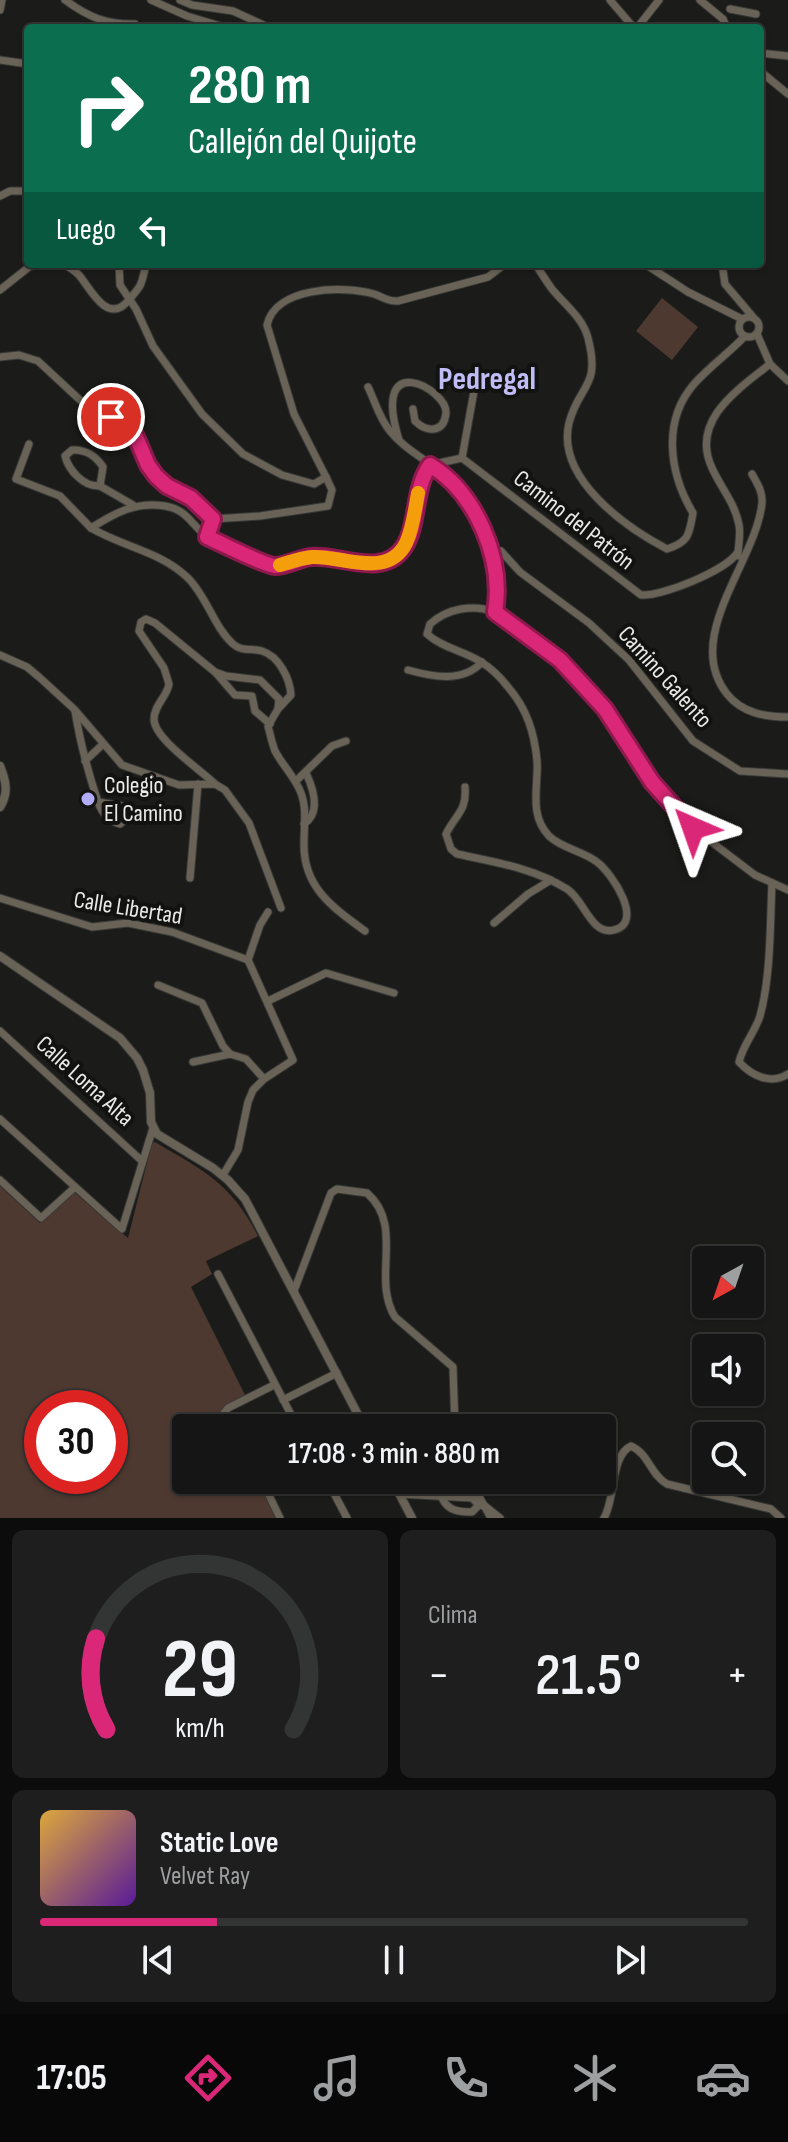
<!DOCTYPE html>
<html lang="es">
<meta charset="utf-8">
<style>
body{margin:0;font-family:"Sofia Sans Condensed",sans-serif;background:#1d1e1d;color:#f1f3f6;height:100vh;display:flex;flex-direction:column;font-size:30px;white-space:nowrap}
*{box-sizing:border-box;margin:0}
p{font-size:26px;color:#9d9fa0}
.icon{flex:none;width:44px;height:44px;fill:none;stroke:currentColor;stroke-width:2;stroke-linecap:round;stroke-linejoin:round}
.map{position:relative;height:1518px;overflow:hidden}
.panel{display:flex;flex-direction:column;gap:12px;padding:12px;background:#0b0c0b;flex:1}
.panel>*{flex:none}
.banner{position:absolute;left:24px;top:24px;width:740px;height:244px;border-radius:8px;box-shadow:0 2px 6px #0004,0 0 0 2px #333434;background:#0b6e4f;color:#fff;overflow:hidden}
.needle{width:52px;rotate:220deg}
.buttons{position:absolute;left:692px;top:1246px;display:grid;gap:16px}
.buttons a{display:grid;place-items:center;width:72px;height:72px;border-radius:8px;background:#141514;box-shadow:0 2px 6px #0004,0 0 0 2px #333434;font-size:40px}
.speed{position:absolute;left:24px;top:1390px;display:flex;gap:16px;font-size:40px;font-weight:700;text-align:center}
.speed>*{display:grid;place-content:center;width:104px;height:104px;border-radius:50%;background:#141514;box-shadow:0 2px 6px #0004,0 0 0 2px #333434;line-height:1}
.speed .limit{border:12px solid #d22;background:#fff;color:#111}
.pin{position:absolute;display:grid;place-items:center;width:68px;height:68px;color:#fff;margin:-34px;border:4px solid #fff;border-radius:50%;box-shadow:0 2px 8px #0007}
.me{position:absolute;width:88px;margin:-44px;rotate:317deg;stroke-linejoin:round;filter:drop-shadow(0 0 6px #0008)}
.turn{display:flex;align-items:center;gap:28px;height:168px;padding:0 32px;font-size:36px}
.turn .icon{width:104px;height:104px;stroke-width:2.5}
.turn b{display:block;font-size:56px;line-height:68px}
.then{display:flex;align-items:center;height:76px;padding:0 32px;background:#0003;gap:16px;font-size:30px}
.big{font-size:60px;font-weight:600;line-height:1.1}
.panel .card{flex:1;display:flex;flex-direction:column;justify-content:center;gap:12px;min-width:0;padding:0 28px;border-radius:12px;background:#1d1e1d}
.panel .dial{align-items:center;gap:0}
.dial svg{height:208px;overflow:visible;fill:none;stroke:#333434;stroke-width:7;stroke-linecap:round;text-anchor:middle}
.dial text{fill:#f1f3f6;stroke:none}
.song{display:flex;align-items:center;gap:24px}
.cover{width:96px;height:96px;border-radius:12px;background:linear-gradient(135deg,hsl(40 70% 55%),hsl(270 70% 35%))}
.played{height:8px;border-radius:4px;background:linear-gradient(90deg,#db2777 25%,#333434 25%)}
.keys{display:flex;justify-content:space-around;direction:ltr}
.heat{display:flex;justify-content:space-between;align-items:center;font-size:44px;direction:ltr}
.panel .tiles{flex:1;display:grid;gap:12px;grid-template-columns:1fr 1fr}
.card:last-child{grid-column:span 2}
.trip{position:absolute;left:172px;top:1414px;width:444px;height:80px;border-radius:8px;background:#141514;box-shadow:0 2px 6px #0004,0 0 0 2px #333434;font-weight:600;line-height:80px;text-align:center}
.tab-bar{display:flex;height:128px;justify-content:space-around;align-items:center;background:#080808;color:#9d9fa0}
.tab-bar .icon{width:56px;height:56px}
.tab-bar .selected{color:#db2777}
.tab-bar b{font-size:36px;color:#f1f3f6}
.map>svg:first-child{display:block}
.green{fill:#4d3930;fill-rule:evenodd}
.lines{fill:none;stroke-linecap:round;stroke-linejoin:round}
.minor-casing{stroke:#383937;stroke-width:9}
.tertiary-casing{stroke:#383937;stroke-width:10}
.minor{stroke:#696256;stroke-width:7}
.tertiary{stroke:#696256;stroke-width:8}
.route-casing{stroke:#8e194d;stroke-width:20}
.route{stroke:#db2777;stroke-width:14}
.slow{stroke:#f59e0b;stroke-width:14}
.poi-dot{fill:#b3acf9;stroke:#121311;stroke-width:3}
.labels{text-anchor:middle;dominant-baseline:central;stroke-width:8;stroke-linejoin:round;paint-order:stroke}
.street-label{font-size:24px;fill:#eaeae9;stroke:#121311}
.poi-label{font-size:24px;fill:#eaeae9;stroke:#121311;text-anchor:start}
.district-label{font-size:32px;font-weight:bold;fill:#c0bcf6;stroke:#121311}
</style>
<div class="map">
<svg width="788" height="1518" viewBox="0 0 788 1518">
<rect width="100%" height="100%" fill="#1b1c1a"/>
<g class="green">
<polygon points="662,298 698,327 672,360 636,331"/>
<path d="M155 1142C204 1171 231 1183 258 1236L206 1261 212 1274 191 1287 247 1399 224 1412 233 1428H186V1480H261L280 1518H0V1186L40 1223 74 1192 128 1238 152 1143ZM42 1408H110V1476H42Z"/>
</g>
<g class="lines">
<defs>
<g id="minor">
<path d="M65 0C88 17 107 25 135 24"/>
<polyline points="151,0 187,16 227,28"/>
<polyline points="180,0 192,5 233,11 270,28"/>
<polyline points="610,0 634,28"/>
<polyline points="700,0 723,19 727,28"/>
<polyline points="730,9 756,14"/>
<polyline points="0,10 2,0"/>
<polyline points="637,28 659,0"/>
<polyline points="760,53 788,56"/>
<polyline points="0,60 28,64"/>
<polyline points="760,71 788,94"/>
<polyline points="28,88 28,100"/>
<polyline points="0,196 10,191 28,191"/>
<path d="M63 264C69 267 74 270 79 275 90 288 106 323 126 303 142 285 141 287 146 264"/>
<polyline points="119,264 120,285 136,309 153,346 202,414 243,454 282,475 314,484 326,477 332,490 328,506 260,516 213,519"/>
<path d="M535 264C541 272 546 281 552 289 565 305 583 318 588 338 601 388 579 384 569 423 556 478 625 527 667 549 689 542 689 535 693 513 669 473 662 421 694 384 710 366 729 353 745 336"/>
<polyline points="645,264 688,292 742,319"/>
<polyline points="722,264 725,284 753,317"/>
<polyline points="0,290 29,267 39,264"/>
<circle cx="749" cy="327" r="10"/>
<polyline points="757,334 770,364 788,381"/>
<polyline points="0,357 19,355 38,361 80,400 129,428 136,437 156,476 167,486 191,498 213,519 207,537"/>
<path d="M368 387C375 401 379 418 390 431 405 450 429 461 447 477 482 507 503 567 495 612 473 604 448 608 430 624L427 634C442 648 465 651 481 662 491 668 501 678 508 687 527 709 534 732 537 760 539 785 528 814 549 836 561 848 583 851 597 862 612 873 645 923 614 930 591 936 584 899 567 889 534 868 494 862 457 854L451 849 446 834C456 814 467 811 465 787"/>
<path d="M399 440C370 346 448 390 446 413 444 434 426 432 415 421L413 409"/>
<path d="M29 444 16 479 60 496 91 528C115 513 136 501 165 506 189 510 191 526 208 537 215 542 269 566 276 566 288 566 300 558 312 557 341 554 374 576 400 551 417 535 414 488 430 465L462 458 641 595C661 597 727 570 737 553"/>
<path d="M72 450C85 449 96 456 103 467L100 486C84 487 69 471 65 456Z"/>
<polyline points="462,458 476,380"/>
<path d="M752 474C757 483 763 492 762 503 756 562 682 637 727 694 742 713 765 717 788 717"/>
<path d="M326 477 294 414 267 325C275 287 343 285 374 294 383 297 388 302 398 301L488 277 505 264"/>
<polyline points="100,486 133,505"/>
<path d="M91 528C123 547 160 551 188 578 207 597 214 627 233 644 242 652 252 648 262 651 279 656 290 679 291 695L278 709 268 726C270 734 272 743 275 751 283 766 295 777 301 793 307 808 304 827 304 843 303 887 332 907 365 931"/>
<polyline points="489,548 501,551 520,572 589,623 629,660 693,741 740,771 788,774"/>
<path d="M738 556C738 545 741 535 739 525 735 503 721 488 712 468 690 421 737 390 770 364"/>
<polyline points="495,612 560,660 605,709 652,782 693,828 755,875 788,890"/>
<polyline points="0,655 27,667 39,677 74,709 122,765 179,785 215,784 225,790 249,823 281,908"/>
<path d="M408 670C433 677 463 683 482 662"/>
<polyline points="216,673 235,695 252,696 255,711 270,724"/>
<path d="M75 711C80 742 88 772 98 802 102 813 109 821 120 824L129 817V813L122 806 98 802"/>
<polyline points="85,761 102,745"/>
<polyline points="296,781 332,746 346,741"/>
<path d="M215 784C200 769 154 739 154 719 154 705 167 697 169 684L164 668 139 631 141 622 146 619 155 623 215 672 226 676 260 680 279 699 278 709"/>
<path d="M304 824C322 812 313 788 306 773"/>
<polyline points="190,878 198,784"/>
<path d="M772 883C770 924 771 976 760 1016 755 1032 743 1045 739 1062 752 1076 771 1085 788 1074"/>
<polyline points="0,898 92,927 128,923 172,932 248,960"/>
<polyline points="494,923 528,894 551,880"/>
<polyline points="158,985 202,1003 223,1046 230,1054"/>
<polyline points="268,1001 326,973 394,993"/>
<polyline points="0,1031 142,1161"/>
<polyline points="193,1062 230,1054 246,1059 264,1079"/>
<polyline points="0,1119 122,1229 153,1128"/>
<polyline points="223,1175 238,1150 248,1102 253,1090 264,1079 293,1060 248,960 260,925 268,912"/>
<polyline points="0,1180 41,1218 74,1188"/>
<polyline points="218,1274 298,1428"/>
<path d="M294 1291 331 1193 337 1189 367 1193C405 1226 371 1278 395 1317L453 1367 455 1428"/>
<polyline points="283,1400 337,1373"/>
<polyline points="224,1413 228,1408 274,1385"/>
<polyline points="327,1480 347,1518"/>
<polyline points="470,1480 491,1518"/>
<polyline points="266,1489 280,1518"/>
<polyline points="399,1494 472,1498 479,1505 485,1506 500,1518"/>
<path d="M442 1498C448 1511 459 1512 472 1512L479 1505"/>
<path d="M604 1518C616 1498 610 1456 631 1446 649 1454 650 1474 667 1484L771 1509 781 1518"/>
</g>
<g id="tertiary">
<path d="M0 766C6 781 9 793 0 807"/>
<polyline points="0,956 120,1038 137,1058 143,1070 150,1093 151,1122 157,1134 213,1168 228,1180 245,1199 365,1428"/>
<polyline points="392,1480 412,1518"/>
</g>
</defs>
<use href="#minor" class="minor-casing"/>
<use href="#tertiary" class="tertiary-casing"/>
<use href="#minor" class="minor"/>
<use href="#tertiary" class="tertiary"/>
</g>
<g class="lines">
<defs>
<path id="route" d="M111 417 129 428 136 437 148 465 156 476 167 486 191 498 213 519 207 537C221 543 263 565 275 566 287 566 300 558 311 557 340 554 383 579 404 547 419 523 413 489 430 465 476 493 504 559 495 612L560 660 605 709 652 782 693 828"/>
</defs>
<use href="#route" class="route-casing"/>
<use href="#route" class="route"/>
<path class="slow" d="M280 565C290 562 301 558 312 557 341 555 388 580 406 543 413 528 415 509 418 493"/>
</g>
<circle class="poi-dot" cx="88" cy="799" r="8"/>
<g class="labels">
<g class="street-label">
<text transform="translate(574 520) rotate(38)">Camino del Patrón</text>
<text transform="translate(665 677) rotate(48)">Camino Galento</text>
<text transform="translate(128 908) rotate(9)">Calle Libertad</text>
<text transform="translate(85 1081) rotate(42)">Calle Loma Alta</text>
</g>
<g class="poi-label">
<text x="104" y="785">Colegio<tspan x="104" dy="28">El Camino</tspan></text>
</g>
<g class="district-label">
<text x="487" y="379">Pedregal</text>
</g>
</g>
</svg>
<div class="buttons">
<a><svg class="needle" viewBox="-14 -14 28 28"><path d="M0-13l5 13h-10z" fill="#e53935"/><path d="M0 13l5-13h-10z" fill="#9d9fa0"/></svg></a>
<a><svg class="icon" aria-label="sound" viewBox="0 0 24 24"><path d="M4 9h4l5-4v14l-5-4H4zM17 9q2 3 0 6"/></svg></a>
<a><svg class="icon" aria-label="search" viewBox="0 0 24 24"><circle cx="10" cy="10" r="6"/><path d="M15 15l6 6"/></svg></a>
</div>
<div class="speed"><div class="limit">30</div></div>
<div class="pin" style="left:111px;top:417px;background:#d93025"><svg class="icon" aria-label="arrive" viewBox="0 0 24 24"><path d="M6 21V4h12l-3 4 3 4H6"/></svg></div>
<svg class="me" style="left:693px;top:828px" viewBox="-20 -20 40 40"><path d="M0-17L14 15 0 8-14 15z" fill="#db2777" stroke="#fff" stroke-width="4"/></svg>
<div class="trip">17:08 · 3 min · 880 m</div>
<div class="banner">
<div class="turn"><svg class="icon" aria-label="right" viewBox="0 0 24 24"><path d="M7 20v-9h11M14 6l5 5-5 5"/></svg><div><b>280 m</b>Callejón del Quijote</div></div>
<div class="then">Luego<svg class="icon" aria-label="left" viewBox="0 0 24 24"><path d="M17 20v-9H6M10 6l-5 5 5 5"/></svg></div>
</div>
</div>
<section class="panel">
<div class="tiles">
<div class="card dial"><svg viewBox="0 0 100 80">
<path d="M14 69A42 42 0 1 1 86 69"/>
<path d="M14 69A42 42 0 0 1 10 34" stroke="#db2777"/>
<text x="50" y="56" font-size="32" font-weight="700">29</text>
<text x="50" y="72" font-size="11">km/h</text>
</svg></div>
<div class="card"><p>Clima</p>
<div class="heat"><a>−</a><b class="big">21.5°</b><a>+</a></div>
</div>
<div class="card">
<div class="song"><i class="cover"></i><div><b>Static Love</b><p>Velvet Ray</p></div></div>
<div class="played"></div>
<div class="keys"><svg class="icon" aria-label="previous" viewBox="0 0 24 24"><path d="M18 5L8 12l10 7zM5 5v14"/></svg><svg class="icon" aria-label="pause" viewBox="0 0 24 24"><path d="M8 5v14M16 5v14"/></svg><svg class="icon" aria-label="next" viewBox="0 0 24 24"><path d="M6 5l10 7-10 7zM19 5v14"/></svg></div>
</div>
</div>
</section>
<nav class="tab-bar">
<b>17:05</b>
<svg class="icon selected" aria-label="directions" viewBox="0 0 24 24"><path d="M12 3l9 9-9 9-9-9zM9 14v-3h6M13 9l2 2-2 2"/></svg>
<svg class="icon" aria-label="music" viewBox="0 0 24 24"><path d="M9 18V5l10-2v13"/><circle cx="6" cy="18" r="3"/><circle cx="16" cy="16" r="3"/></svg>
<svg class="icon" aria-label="phone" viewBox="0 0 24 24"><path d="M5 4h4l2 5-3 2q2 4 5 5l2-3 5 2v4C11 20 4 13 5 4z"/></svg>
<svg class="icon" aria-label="climate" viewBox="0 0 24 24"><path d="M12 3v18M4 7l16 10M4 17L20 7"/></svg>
<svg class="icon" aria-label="car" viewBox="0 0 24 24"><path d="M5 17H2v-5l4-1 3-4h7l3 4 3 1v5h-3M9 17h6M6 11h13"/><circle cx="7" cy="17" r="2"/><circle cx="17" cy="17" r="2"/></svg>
</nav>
